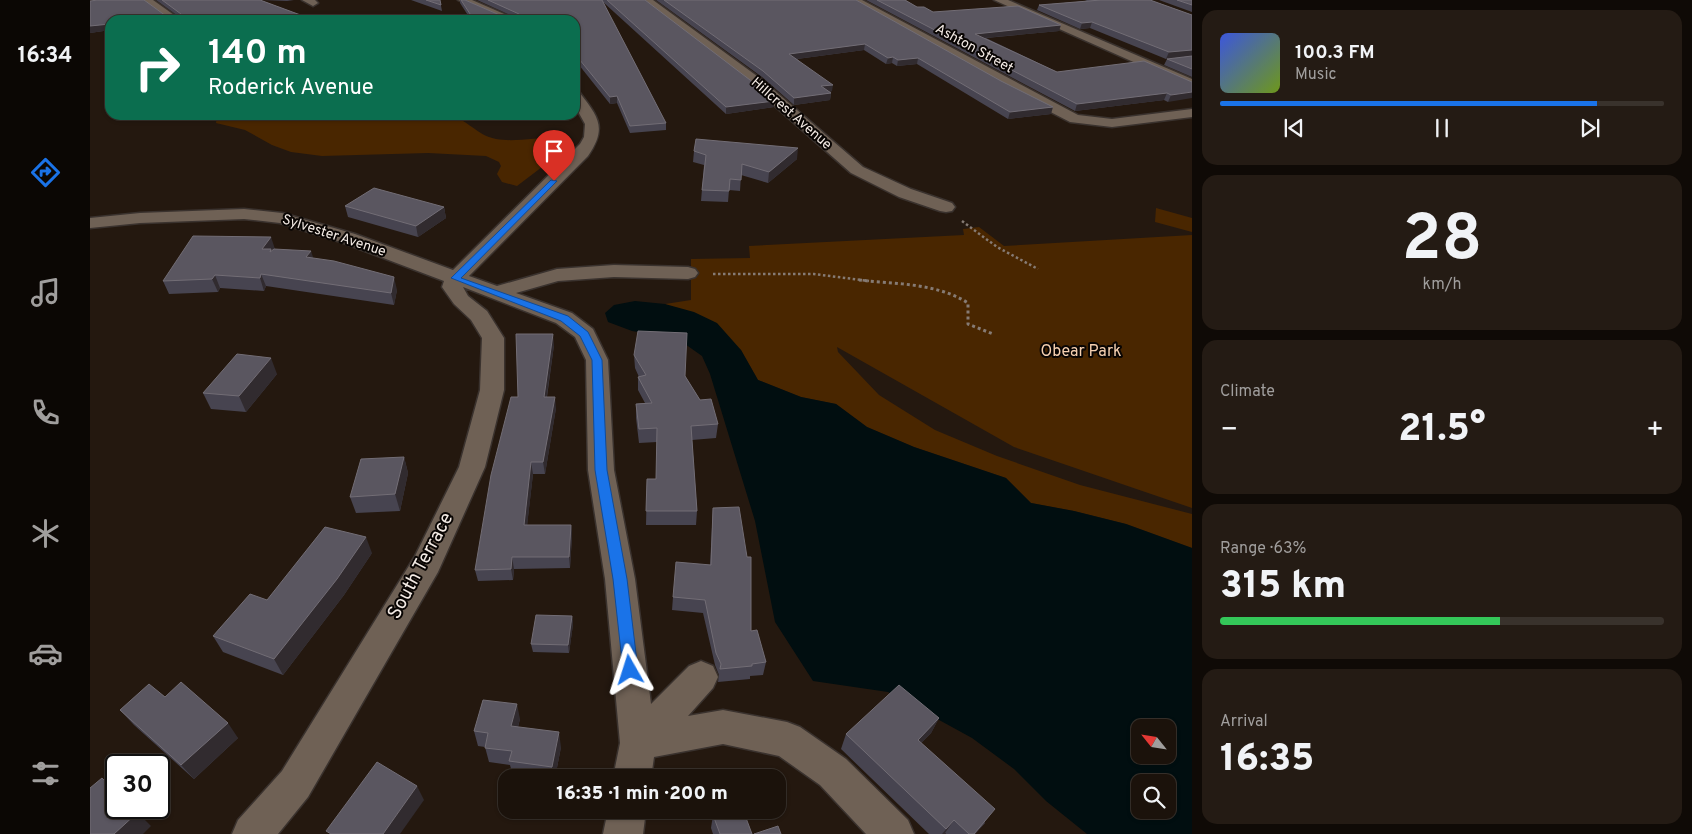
<!DOCTYPE html>
<meta charset="utf-8">
<style>
body{margin:0;font-family:Overpass,sans-serif;background:#241b14;color:#f1f3f6;height:100vh;display:flex;flex-direction:column;font-size:19px;white-space:nowrap}
*{box-sizing:border-box;margin:0}
p{font-size:16px;color:#a09e9d}
.icon{flex:none;width:28px;height:28px;fill:none;stroke:currentColor;stroke-width:2;stroke-linecap:round;stroke-linejoin:round}
.map{position:relative;flex:1;overflow:hidden}
.panel{display:flex;flex-direction:column;gap:10px;padding:10px;background:#0f0a06;width:500px}
.panel>*{flex:none}
.hud{position:absolute;left:15px;top:15px;width:475px;height:105px;border-radius:15px;box-shadow:0 1px 4px #0004,0 0 0 1px #39322c;background:#0b6e4f;color:#fff;overflow:hidden}
.needle{width:32px;rotate:300deg}
.fabs{position:absolute;left:1041px;top:719px;display:grid;gap:10px}
.fabs a{display:grid;place-items:center;width:45px;height:45px;border-radius:10px;background:#1b120b;box-shadow:0 1px 4px #0004,0 0 0 1px #39322c;font-size:25px}
.speed{position:absolute;left:15px;top:754px;display:flex;gap:10px;font-size:25px;font-weight:700;text-align:center}
.speed>*{display:grid;place-content:center;width:65px;height:65px;border-radius:50%;background:#1b120b;box-shadow:0 1px 4px #0004,0 0 0 1px #39322c;line-height:1}
.speed .limit{border:2px solid #111;border-radius:8px;background:#fff;color:#111}
.pin{position:absolute;display:grid;place-items:center;width:42px;height:42px;color:#fff;margin:-51px -21px;border-radius:50% 50% 50% 0;rotate:-45deg;box-shadow:0 0 5px #0007}
.pin .icon{rotate:45deg}
.me{position:absolute;width:55px;margin:-28px;rotate:354deg;stroke-linejoin:round;filter:drop-shadow(0 0 4px #0008)}
.turn{display:flex;align-items:center;gap:18px;height:105px;padding:0 20px;font-size:22px}
.turn .icon{width:65px;height:65px;stroke-width:2.5}
.turn b{display:block;font-size:35px;line-height:42px}
.big{font-size:38px;font-weight:800;line-height:1.1}
.panel .card{flex:1;display:flex;flex-direction:column;justify-content:center;gap:8px;min-width:0;padding:0 18px;border-radius:15px;background:#241b14}
.panel .dial{align-items:center;gap:0}
.dial b{font-size:65px;line-height:1}
.song{display:flex;align-items:center;gap:15px}
.cover{width:60px;height:60px;border-radius:8px;background:linear-gradient(135deg,hsl(230 70% 55%),hsl(80 70% 35%))}
.played{height:5px;border-radius:2px;background:linear-gradient(90deg,#1a73e8 85%,#39322c 85%)}
.keys{display:flex;justify-content:space-around;direction:ltr}
.heat{display:flex;justify-content:space-between;align-items:center;font-size:28px;direction:ltr}
.charge{height:8px;border-radius:4px;background:linear-gradient(90deg,#34c759 63%,#39322c 0)}
.trip{position:absolute;left:408px;top:769px;width:288px;height:50px;border-radius:15px;background:#1b120b;box-shadow:0 1px 4px #0004,0 0 0 1px #39322c;font-weight:800;line-height:50px;text-align:center}
main{display:flex;flex:1;min-height:0}
.tab-bar{display:flex;flex-direction:column;width:90px;justify-content:space-around;align-items:center;background:#0b0704;color:#a09e9d}
.tab-bar .icon{width:35px;height:35px}
.tab-bar .selected{color:#1a73e8}
.tab-bar b{font-size:22px;color:#f1f3f6}
.map>svg:first-child{display:block}
.green{fill:#492600}
.water{fill:#010e10;fill-rule:evenodd}
.lines{fill:none;stroke-linecap:round;stroke-linejoin:round}
.street-casing{stroke:#3a322e;stroke-width:3}
.path-far1{stroke:#867b74;stroke-width:2.5;stroke-dasharray:2.5 2.5;stroke-linecap:butt}
.path{stroke:#867b74;stroke-width:3;stroke-dasharray:3 3;stroke-linecap:butt}
.street{fill:#6f6155;fill-rule:evenodd}
.wall{fill:#474450}
.shaded-wall{fill:#312b2f}
.building{fill:#5a5660;stroke:#726d75}
.route{fill:#1a73e8;stroke:#114b97}
.labels{text-anchor:middle;dominant-baseline:central;stroke-width:4;stroke-linejoin:round;paint-order:stroke}
.far-street-label{font-size:14px;fill:#f4ebe5;stroke:#090503}
.park-label{font-size:16px;fill:#f6d0b0;stroke:#090503}
.near-street-label{font-size:19px;fill:#f4ebe5;stroke:#090503}
</style>
<main>
<nav class="tab-bar">
<b>16:34</b>
<svg class="icon selected" aria-label="directions" viewBox="0 0 24 24"><path d="M12 3l9 9-9 9-9-9zM9 14v-3h6M13 9l2 2-2 2"/></svg>
<svg class="icon" aria-label="music" viewBox="0 0 24 24"><path d="M9 18V5l10-2v13"/><circle cx="6" cy="18" r="3"/><circle cx="16" cy="16" r="3"/></svg>
<svg class="icon" aria-label="phone" viewBox="0 0 24 24"><path d="M5 4h4l2 5-3 2q2 4 5 5l2-3 5 2v4C11 20 4 13 5 4z"/></svg>
<svg class="icon" aria-label="climate" viewBox="0 0 24 24"><path d="M12 3v18M4 7l16 10M4 17L20 7"/></svg>
<svg class="icon" aria-label="car" viewBox="0 0 24 24"><path d="M5 17H2v-5l4-1 3-4h7l3 4 3 1v5h-3M9 17h6M6 11h13"/><circle cx="7" cy="17" r="2"/><circle cx="17" cy="17" r="2"/></svg>
<svg class="icon" aria-label="filters" viewBox="0 0 24 24"><path d="M4 7h16M4 17h16"/><circle cx="9" cy="7" r="2"/><circle cx="15" cy="17" r="2"/></svg>
</nav>
<div class="map">
<svg width="1102" height="834" viewBox="0 0 1102 834">
<rect width="100%" height="100%" fill="#24180f"/>
<g class="green">
<path d="M127 115H358C378 119 386 135 406 139 428 143 456 135 480 138L481 145 427 186 412 182 407 174 411 166 409 162 396 156 338 153 232 156 201 152 182 145 155 130 126 123Z"/>
<polygon points="1066,208 1102,218 1102,232 1065,222"/>
<polygon points="889,227 914,246 1102,235 1102,508 924,447 747,347 748,352 789,395 845,430 907,456 990,485 1102,514 1102,548 1036,524 984,511 941,503 916,478 824,447 777,427 746,404 711,397 668,380 651,350 575,304 601,300 601,259 660,258 659,246 874,235 873,229"/>
</g>
<path class="water" d="M545 301 575 304 604 312 627 323 651 350 668 380 711 397 746 404 777 427 824 447 916 478 941 503 984 511 1036 524 1102 548V834H997L956 801 924 769 882 738 798 692 723 681 685 622 665 521 620 374 612 356 595 344 571 336 542 331 518 322 515 313 524 305ZM1050 728H1078V755H1050ZM1050 782H1078V810H1050Z"/>
<g class="lines">
<defs>
<g id="street">
<polygon points="51,0 63,0 91,20 79,20"/>
<polygon points="212,0 225,0 228,3 223,6"/>
<polygon points="368,0 382,0 428,20 413,20"/>
<polygon points="551,0 563,0 671,79 773,167 821,189 862,203 865,207 862,211 856,212 850,211 809,197 761,173 661,85"/>
<polygon points="759,0 772,0 988,115 1022,119 1102,109 1102,117 1022,127 980,122 910,86"/>
<polygon points="904,0 918,0 1102,79 1102,88"/>
<path d="M485 92 490 93C509 118 517 128 498 156L379 276 407 286 467 269 524 265 598 267 605 269 608 273 605 277 598 279 524 277 468 281 426 293 482 313 503 329 518 360 524 470 545 579 561 704 599 666 611 661 623 666 628 677 623 688 598 716 633 710 697 722 710 727 756 759 818 820 824 834H776L730 785 689 756 633 744 564 757 561 778H523L530 743 515 579 498 470 496 360 485 337 466 323 373 287 378 296 397 311 414 338V390L395 467 348 572 218 797 188 834H142L148 820 192 771 325 556 369 467 390 390 392 338 381 320 364 304 352 287 354 281 251 242 190 223 154 219 50 223 0 228V218L50 213 154 209 192 213 265 234 363 270 490 144 494 137 495 124 485 106Z"/>
<polygon points="518,810 556,810 553,834 513,834"/>
</g>
</defs>
<use href="#street" class="street-casing"/>
<g class="path-far1">
<polyline points="872,221 907,247 948,269"/>
<polyline points="623,274 724,274 779,281"/>
</g>
<path class="path" d="M769 280C805 284 847 283 878 303V324L903 334"/>
<use href="#street" class="street"/>
</g>
<g class="wall">
<polygon points="66,0 170,0 224,20 20,20 20,30 0,33 0,1 76,16 88,16"/>
<polygon points="172,0 204,0 197,1"/>
<polygon points="321,0 350,0 352,11"/>
<polygon points="370,0 375,0 412,16 422,16 387,0 555,0 684,101 684,107 636,114 513,2 576,123 576,130 540,133 527,103 520,104 485,60 485,20 381,20 370,3"/>
<polygon points="566,0 766,0 961,114 918,119 827,64 807,66 802,63 796,64 774,50 707,59 742,91 739,92 741,93 740,100 704,105 672,77"/>
<polygon points="776,0 815,0 827,7 843,12 969,31 896,38 967,72 1102,82 1078,102 1074,100 985,111"/>
<polygon points="995,0 1060,0 1102,15 1102,77 1074,65 1077,59 1090,57 1076,59 1000,28 990,29 947,10 949,5 997,1"/>
<polygon points="1069,0 1102,0 1102,12"/>
<polygon points="604,151 707,159 678,183 651,175 650,191 639,190 638,202 611,201 614,165 603,162"/>
<polygon points="255,206 354,207 356,218 328,237 258,217"/>
<polygon points="185,249 223,258 307,290 304,305 176,286 174,291 130,288 128,292 79,294 73,281"/>
<polygon points="464,345 457,397 466,408 455,474 443,474 437,525 481,525 482,536 480,568 424,569 423,580 388,581 385,570 428,397"/>
<polygon points="544,355 595,376 610,400 628,424 626,438 602,440 607,511 606,525 556,525 557,479 566,479 567,442 549,443 546,418 546,404 555,403 548,390 548,377 549,377 545,368"/>
<polygon points="187,374 156,412 121,409 113,393"/>
<polygon points="314,457 318,473 310,511 266,513 260,497"/>
<polygon points="623,508 661,631 676,662 673,675 660,676 660,679 628,682 629,675 625,665 613,613 582,610 583,597 620,565"/>
<polygon points="282,553 254,595 193,675 133,652 123,636 177,600"/>
<polygon points="482,616 483,624 479,653 443,652 441,644"/>
<polygon points="75,697 148,738 104,779 44,725 30,710"/>
<polygon points="849,718 841,733 831,743 895,823 885,834 856,834 855,833 854,834 839,834 751,749 756,734"/>
<polygon points="430,719 428,727 471,747 465,778 435,778 423,776 420,765 399,762 395,747 388,746 384,731"/>
<polygon points="623,815 662,834 623,834 621,828"/>
</g>
<g class="shaded-wall">
<polygon points="1002,22 1000,28 990,29 992,23"/>
<polygon points="20,24 20,30 0,33 0,26"/>
<polygon points="971,25 969,31 884,39 885,34"/>
<polygon points="775,44 774,50 699,60 699,54"/>
<polygon points="1102,50 1102,56 1076,59 1079,52"/>
<polygon points="803,57 802,63 796,64 798,58"/>
<polygon points="828,58 827,64 807,66 808,60"/>
<polygon points="743,85 742,91 730,93 731,86"/>
<polygon points="1102,92 1102,98 1078,102 1081,95"/>
<polygon points="741,93 740,100 704,105 704,98"/>
<polygon points="1077,93 1074,100 985,111 987,104"/>
<polygon points="527,96 527,103 520,104 520,97"/>
<polygon points="684,101 684,107 636,114 636,107"/>
<polygon points="963,107 961,114 918,119 920,112"/>
<polygon points="708,148 707,159 678,183 679,172"/>
<polygon points="354,207 356,218 328,237 326,226"/>
<polygon points="181,237 185,249 182,253 172,249"/>
<polygon points="221,251 225,263 216,257"/>
<polygon points="171,274 176,286 174,291 170,278"/>
<polygon points="125,275 130,288 128,292 122,279"/>
<polygon points="304,277 307,290 304,305 301,293"/>
<polygon points="463,334 464,345 455,408 454,397"/>
<polygon points="181,358 187,374 156,412 149,396"/>
<polygon points="465,397 466,408 455,474 453,462"/>
<polygon points="314,457 318,473 310,511 305,494"/>
<polygon points="441,462 443,474 436,536 434,525"/>
<polygon points="481,525 482,536 480,568 479,557"/>
<polygon points="276,537 282,553 254,595 193,675 184,659"/>
<polygon points="422,557 424,569 423,580 421,569"/>
<polygon points="482,616 483,624 479,653 478,645"/>
<polygon points="427,704 430,719 424,741 421,726"/>
<polygon points="849,718 841,733 820,754 828,740"/>
<polygon points="138,723 148,738 104,779 91,765"/>
<polygon points="469,732 471,747 465,778 463,778 462,767"/>
<polygon points="327,786 334,800 310,834 293,834"/>
<polygon points="42,808 43,808 61,826 53,834 24,834"/>
<polygon points="905,809 885,834 884,834"/>
<polygon points="864,820 855,833 854,834 852,834"/>
</g>
<g class="building">
<polygon points="8,0 54,0 76,16 89,16 91,14 72,0 170,0 224,20 20,20 20,24 0,26 0,1"/>
<polygon points="336,0 350,0 351,5"/>
<polygon points="371,0 375,0 412,16 427,16 429,14 398,0 512,0 576,123 540,126 527,96 520,97 485,54 485,20 384,20"/>
<polygon points="517,0 555,0 660,80 684,101 636,107"/>
<polygon points="574,0 766,0 911,81 963,107 920,112 828,58 808,60 803,57 798,58 775,44 699,54 743,85 731,86 741,93 704,98 673,71"/>
<polygon points="787,0 815,0 827,7 834,7 843,12 928,6 971,25 885,34 967,72 1054,61 1102,82 1102,92 1081,95 1077,93 987,104"/>
<polygon points="1011,0 1060,0 1102,15 1102,50 1079,52 1002,22 992,23 949,5"/>
<polygon points="1087,0 1102,0 1102,5"/>
<polygon points="1102,56 1102,69 1077,59"/>
<polygon points="606,139 708,148 679,172 652,164 651,180 640,179 639,191 612,190 616,155 604,151"/>
<polygon points="284,188 354,207 326,226 255,206"/>
<polygon points="103,236 181,237 172,249 181,249 180,252 184,249 221,251 216,257 244,261 304,277 301,293 171,274 170,278 125,275 122,279 73,281"/>
<polygon points="548,331 597,333 595,376 610,400 621,399 628,424 601,426 607,511 556,511 557,479 566,479 567,428 549,429 546,404 562,403 548,377 556,375 544,355"/>
<polygon points="426,334 463,334 454,397 465,397 453,462 441,462 434,525 481,525 479,557 422,557 421,569 385,570 401,475 421,397 428,397"/>
<polygon points="147,354 181,358 149,396 113,393"/>
<polygon points="314,457 305,494 260,497 271,459"/>
<polygon points="649,507 657,557 661,557 661,631 667,630 676,662 662,664 662,666 630,669 631,664 626,653 615,600 583,597 586,562 621,565 623,508"/>
<polygon points="235,527 276,537 247,579 184,659 123,636 160,594 177,600"/>
<polygon points="446,615 482,616 478,645 441,644"/>
<polygon points="91,682 138,723 91,765 30,710 59,684 75,697"/>
<polygon points="809,685 849,718 828,740 905,809 884,834 879,834 864,820 856,829 756,734"/>
<polygon points="393,700 427,704 421,726 469,732 462,767 419,761 422,751 395,748 398,733 384,731"/>
<polygon points="287,762 327,786 293,834 241,834 236,831"/>
<polygon points="12,778 26,792 26,808 42,808 47,813 24,834 0,834 0,788"/>
<polygon points="638,810 653,810 662,834 630,834 623,815"/>
<polygon points="688,826 691,834 664,834"/>
</g>
<polygon class="route" points="461,180 467,181 371,278 478,316 498,332 512,360 517,470 537,579 548,670 546,675 540,677 535,675 533,670 523,579 505,470 502,360 490,336 471,321 361,278"/>
<g class="labels">
<g class="far-street-label">
<text transform="translate(884 49) rotate(29)">Ashton Street</text>
<text transform="translate(701 114) rotate(41)">Hillcrest Avenue</text>
<text transform="translate(244 236) rotate(18)">Sylvester Avenue</text>
</g>
<g class="park-label">
<text x="991" y="352">Obear Park</text>
</g>
<g class="near-street-label">
<text transform="translate(331 566) rotate(-62)">South Terrace</text>
</g>
</g>
</svg>
<div class="fabs">
<a><svg class="needle" viewBox="-14 -14 28 28"><path d="M0-13l5 13h-10z" fill="#e53935"/><path d="M0 13l5-13h-10z" fill="#a09e9d"/></svg></a>
<a><svg class="icon" aria-label="search" viewBox="0 0 24 24"><circle cx="10" cy="10" r="6"/><path d="M15 15l6 6"/></svg></a>
</div>
<div class="speed"><div class="limit">30</div></div>
<div class="pin" style="left:464px;top:181px;background:#d93025"><svg class="icon" aria-label="arrive" viewBox="0 0 24 24"><path d="M6 21V4h12l-3 4 3 4H6"/></svg></div>
<svg class="me" style="left:540px;top:670px" viewBox="-20 -20 40 40"><path d="M0-17L14 15 0 8-14 15z" fill="#1a73e8" stroke="#fff" stroke-width="4"/></svg>
<div class="trip">16:35 · 1 min · 200 m</div>
<div class="hud">
<div class="turn"><svg class="icon" aria-label="right" viewBox="0 0 24 24"><path d="M7 20v-9h11M14 6l5 5-5 5"/></svg><div><b>140 m</b>Roderick Avenue</div></div>
</div>
</div>
<section class="panel">
<div class="card">
<div class="song"><i class="cover"></i><div><b>100.3 FM</b><p>Music</p></div></div>
<div class="played"></div>
<div class="keys"><svg class="icon" aria-label="previous" viewBox="0 0 24 24"><path d="M18 5L8 12l10 7zM5 5v14"/></svg><svg class="icon" aria-label="pause" viewBox="0 0 24 24"><path d="M8 5v14M16 5v14"/></svg><svg class="icon" aria-label="next" viewBox="0 0 24 24"><path d="M6 5l10 7-10 7zM19 5v14"/></svg></div>
</div>
<div class="card dial"><b>28</b><p>km/h</p></div>
<div class="card"><p>Climate</p>
<div class="heat"><a>−</a><b class="big">21.5°</b><a>+</a></div>
</div>
<div class="card"><p>Range · 63%</p><b class="big">315 km</b><div class="charge"></div></div>
<div class="card"><p>Arrival</p><b class="big">16:35</b></div>
</section>
</main>
